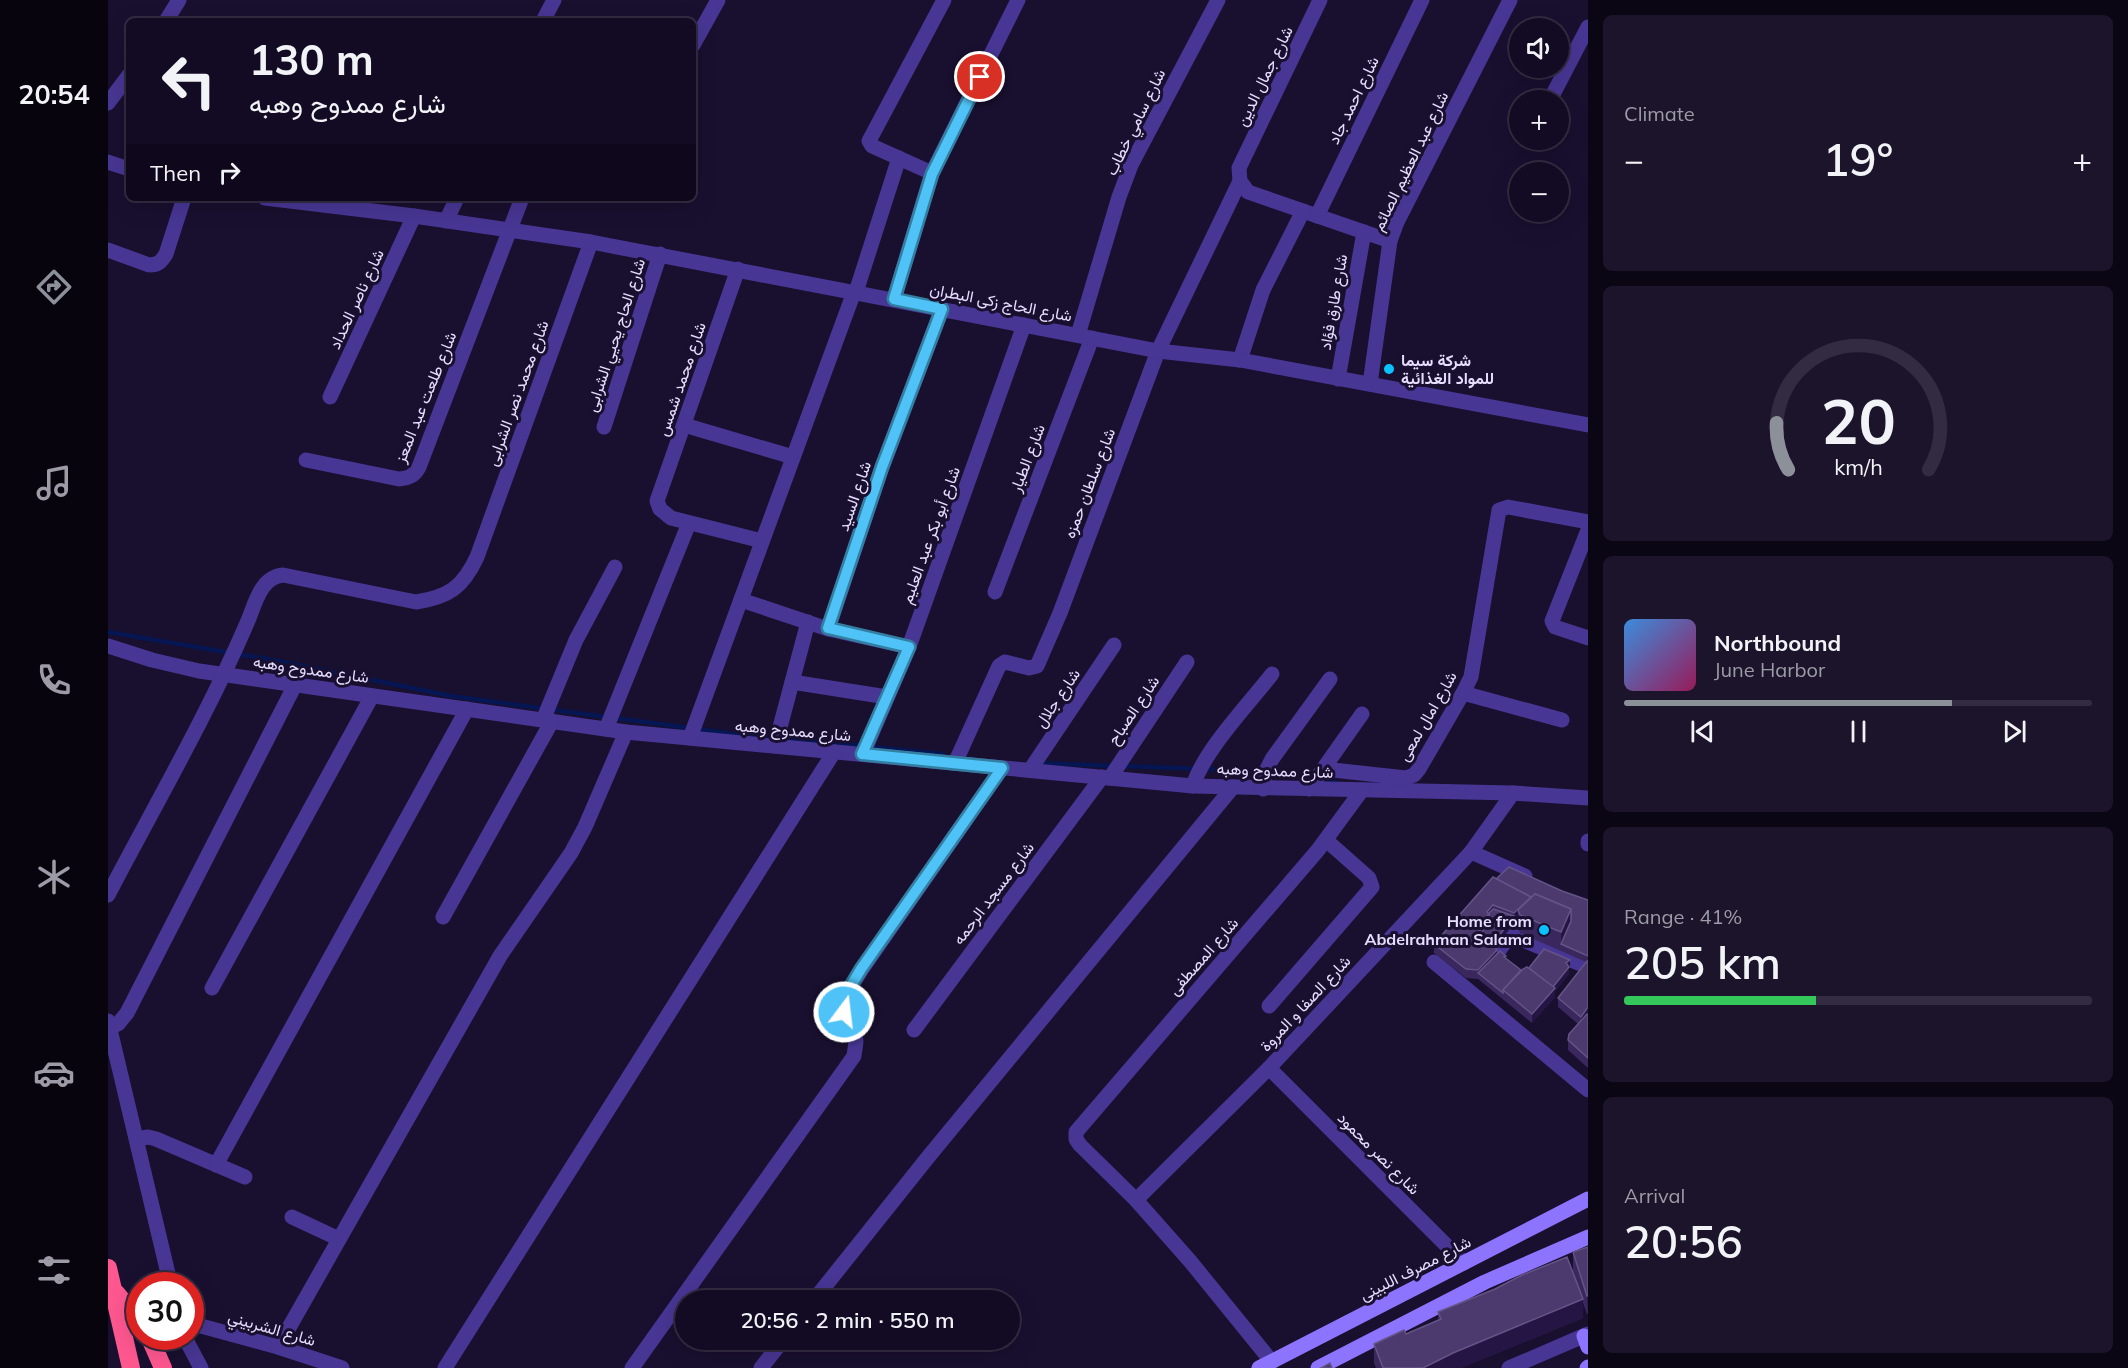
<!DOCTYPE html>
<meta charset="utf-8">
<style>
body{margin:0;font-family:Mulish,Vazirmatn,sans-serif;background:#1c142b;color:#f1f3f6;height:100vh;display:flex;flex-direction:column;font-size:22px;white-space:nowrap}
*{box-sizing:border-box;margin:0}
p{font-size:20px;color:#9d9ba6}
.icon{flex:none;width:33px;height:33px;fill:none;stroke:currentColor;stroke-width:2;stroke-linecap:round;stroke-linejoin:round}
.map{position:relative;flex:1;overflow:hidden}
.details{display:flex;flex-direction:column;gap:15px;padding:15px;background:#0a0613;width:540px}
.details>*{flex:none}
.guide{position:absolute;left:18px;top:18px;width:570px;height:183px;border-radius:9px;box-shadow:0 6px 24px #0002,0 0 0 2px #322b41;background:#130b23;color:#f1f3f6;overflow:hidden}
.controls{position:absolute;left:1401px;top:18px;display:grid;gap:12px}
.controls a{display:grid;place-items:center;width:60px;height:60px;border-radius:50%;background:#130b23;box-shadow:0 6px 24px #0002,0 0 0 2px #322b41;font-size:30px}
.speed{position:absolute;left:18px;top:1272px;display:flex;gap:12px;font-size:30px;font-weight:700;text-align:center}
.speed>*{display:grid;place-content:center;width:78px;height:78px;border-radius:50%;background:#130b23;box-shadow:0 6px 24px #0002,0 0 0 2px #322b41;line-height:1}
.speed .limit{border:9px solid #d22;background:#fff;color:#111}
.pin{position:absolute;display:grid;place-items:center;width:51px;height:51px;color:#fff;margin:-26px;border:3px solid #fff;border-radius:50%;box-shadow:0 2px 6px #0007}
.me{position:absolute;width:66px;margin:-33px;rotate:15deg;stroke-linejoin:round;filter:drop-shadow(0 0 4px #0008)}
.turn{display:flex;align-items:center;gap:21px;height:126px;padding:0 24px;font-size:27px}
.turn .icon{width:78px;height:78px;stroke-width:2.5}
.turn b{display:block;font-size:42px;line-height:51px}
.then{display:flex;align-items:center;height:57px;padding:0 24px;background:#0003;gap:12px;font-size:22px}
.big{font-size:45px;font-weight:600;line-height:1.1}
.details .tile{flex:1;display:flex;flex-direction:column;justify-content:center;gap:9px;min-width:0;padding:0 21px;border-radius:9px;background:#1c142b}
.details .dial{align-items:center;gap:0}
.dial svg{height:156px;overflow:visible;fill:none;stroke:#322b41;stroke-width:7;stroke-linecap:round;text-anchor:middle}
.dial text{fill:#f1f3f6;stroke:none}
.song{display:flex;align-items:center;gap:18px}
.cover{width:72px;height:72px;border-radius:9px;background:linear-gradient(135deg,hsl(210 70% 55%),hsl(330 70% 35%))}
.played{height:6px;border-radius:3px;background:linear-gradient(90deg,#8c9099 70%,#322b41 70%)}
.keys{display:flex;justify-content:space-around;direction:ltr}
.heat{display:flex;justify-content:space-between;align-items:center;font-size:33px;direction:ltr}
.charge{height:9px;border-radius:4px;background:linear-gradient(90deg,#34c759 41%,#322b41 0)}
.trip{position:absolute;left:567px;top:1290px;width:345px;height:60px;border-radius:30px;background:#130b23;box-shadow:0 6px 24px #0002,0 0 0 2px #322b41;font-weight:600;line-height:60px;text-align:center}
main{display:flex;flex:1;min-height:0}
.dock{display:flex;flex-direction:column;width:108px;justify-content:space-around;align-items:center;background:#08040e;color:#9d9ba6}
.dock .icon{width:42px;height:42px}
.dock .active{color:#8c9099}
.dock b{font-size:27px;color:#f1f3f6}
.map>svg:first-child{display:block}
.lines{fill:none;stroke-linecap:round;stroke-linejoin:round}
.stream{stroke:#051652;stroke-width:4.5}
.minor{stroke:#473693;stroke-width:15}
.tertiary{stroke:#473693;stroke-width:15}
.secondary{stroke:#8c74ff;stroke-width:15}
.motorway{stroke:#ff5890;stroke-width:18}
.wall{fill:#3a275e}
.shaded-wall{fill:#251544}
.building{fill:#4c3a6f;stroke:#645486;stroke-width:1.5}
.route-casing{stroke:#337fa1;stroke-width:15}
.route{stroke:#4fc3f7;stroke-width:10}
.poi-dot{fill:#09c2ff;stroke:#190f2f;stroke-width:2}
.labels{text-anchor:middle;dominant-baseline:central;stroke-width:6;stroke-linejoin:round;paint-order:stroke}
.street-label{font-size:16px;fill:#e6ddff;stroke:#190f2f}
.poi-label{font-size:16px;font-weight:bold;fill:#e6ddff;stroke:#190f2f;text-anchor:start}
</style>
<main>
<nav class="dock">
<b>20:54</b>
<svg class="icon active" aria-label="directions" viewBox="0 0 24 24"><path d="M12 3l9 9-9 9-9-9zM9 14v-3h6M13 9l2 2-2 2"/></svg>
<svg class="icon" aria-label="music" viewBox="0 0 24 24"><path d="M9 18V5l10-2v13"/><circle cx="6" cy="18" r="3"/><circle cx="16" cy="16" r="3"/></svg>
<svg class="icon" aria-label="phone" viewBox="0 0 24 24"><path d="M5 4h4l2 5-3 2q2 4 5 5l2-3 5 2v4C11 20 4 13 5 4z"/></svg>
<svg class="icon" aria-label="climate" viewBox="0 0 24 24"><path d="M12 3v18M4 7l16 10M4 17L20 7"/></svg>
<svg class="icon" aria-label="car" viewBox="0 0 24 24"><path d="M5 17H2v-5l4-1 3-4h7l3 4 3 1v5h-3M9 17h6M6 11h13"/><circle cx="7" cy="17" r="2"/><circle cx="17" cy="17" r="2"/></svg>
<svg class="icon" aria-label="filters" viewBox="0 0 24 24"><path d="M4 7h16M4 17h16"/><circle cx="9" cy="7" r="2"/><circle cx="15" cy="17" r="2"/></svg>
</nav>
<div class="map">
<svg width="1480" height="1368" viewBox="0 0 1480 1368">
<rect width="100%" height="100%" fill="#190f2f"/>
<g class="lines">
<g class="stream">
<polyline points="19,160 21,160"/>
<polyline points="229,198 254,203"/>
<polyline points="0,632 176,662 343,696 498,717"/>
<polyline points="507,718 641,736 706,741 835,754"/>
<polyline points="930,763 1006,766"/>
<polyline points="1014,766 1151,771"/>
<polyline points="1213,781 1228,782"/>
</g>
<g class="minor">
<polyline points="1212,0 1131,168 1132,181 1140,192 1282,241"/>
<polyline points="58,21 71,0"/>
<polyline points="435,21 446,0"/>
<polyline points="585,45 610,0"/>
<polyline points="1442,100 1480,27"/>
<polyline points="0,103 21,75"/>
<polyline points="824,173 764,146 761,141 836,0"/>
<polyline points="1209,216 1314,0"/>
<polyline points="338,221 349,198"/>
<path d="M0 250 41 265C50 265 53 262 58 254L76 198"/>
<polyline points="630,269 549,501 552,509 563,518 654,541"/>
<polyline points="748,292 791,158"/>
<polyline points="786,299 824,173 910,0"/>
<polyline points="970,335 1011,197 1023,165 1110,0"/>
<polyline points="1132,360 1155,290 1195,211"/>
<polyline points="1230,379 1256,232"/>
<polyline points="1262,384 1282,241 1289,222 1402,0"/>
<polyline points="222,397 306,216"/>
<polyline points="576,425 685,457"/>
<polyline points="496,427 552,254"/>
<path d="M198 460 291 479C301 478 306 476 311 467L414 198"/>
<polyline points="1480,530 1444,621 1447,627 1480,638"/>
<polyline points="887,592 984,338"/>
<polyline points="633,600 720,629 801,647"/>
<polyline points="720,629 774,467 834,309"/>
<polyline points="0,646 44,660 91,671 518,732 1085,786 1405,793 1480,798"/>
<polyline points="684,682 779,697"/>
<polyline points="1355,693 1454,720"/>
<polyline points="435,720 468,640 507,567"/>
<polyline points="498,729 581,523"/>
<polyline points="582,738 746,292"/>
<polyline points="667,746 700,622"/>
<polyline points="755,754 801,647 916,325"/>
<polyline points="847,763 891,666 897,662 921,668 929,666 952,613 1050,351 1132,181"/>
<polyline points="1216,769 1298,778 1306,775 1311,769 1355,693 1363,677 1391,510 1400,507 1480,522"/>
<polyline points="922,770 1006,645"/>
<polyline points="1002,778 1079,662"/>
<path d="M1085 786C1096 750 1140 705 1164 674"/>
<polyline points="1155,789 1157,773 1164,759 1222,679"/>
<polyline points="1201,789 1254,714"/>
<polyline points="1480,841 1480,844"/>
<polyline points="1363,852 1417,876"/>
<path d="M0 895C47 805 99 716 139 623 147 605 152 577 175 575L308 602C341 597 355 587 369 557L483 242"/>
<polyline points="335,917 444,721"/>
<polyline points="1401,934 1480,967"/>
<polyline points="1389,953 1408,927"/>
<polyline points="1326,962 1480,1090"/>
<polyline points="104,988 264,696"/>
<polyline points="1161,1006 1264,887 1261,878 1218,840"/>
<polyline points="0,1021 63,1286"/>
<polyline points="2,1027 10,1024 19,1013 187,685"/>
<polyline points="806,1030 994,777"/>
<polyline points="1161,1068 1356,1263"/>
<polyline points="29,1139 40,1137 48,1139 137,1177"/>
<polyline points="108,1165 359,709"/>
<polyline points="1028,1200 1161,1068 1363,852 1405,793"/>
<polyline points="184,1217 231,1239"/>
<polyline points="706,1300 821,1156 1125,787"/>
<polyline points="82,1325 93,1326 170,1347 234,1368"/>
<polyline points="76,1336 93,1368"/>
<polyline points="170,1347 392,956 463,853 477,827 518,732"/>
<polyline points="1164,1362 1082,1261 1028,1200 972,1145 968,1139 968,1132 1210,850 1254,790"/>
<polyline points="337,1368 726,752"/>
<polyline points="524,1368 746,1056 748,1042 746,1029 736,1012 735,999 754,969 894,768"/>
<polyline points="653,1368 675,1340"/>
</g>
<g class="tertiary">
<polyline points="0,162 21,169"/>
<polyline points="157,198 306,216 483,242 1050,351 1132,360 1480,425"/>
<polyline points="1401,1368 1480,1334"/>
</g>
<g class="secondary">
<polyline points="1476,1336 1480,1347"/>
<polyline points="1151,1368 1480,1199"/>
<polyline points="1210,1368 1377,1282 1480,1237"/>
<polyline points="1479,1368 1480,1367"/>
</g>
<g class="motorway">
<polyline points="0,1268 23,1368"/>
<polyline points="8,1293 32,1322"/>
<polyline points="41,1336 55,1368"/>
</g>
</g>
<g class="wall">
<polygon points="1388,879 1454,891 1480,900 1480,1068 1460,1050 1460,1040 1470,1024 1450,1007 1450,998 1478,962 1412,933 1410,928 1410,919 1406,923 1388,948 1389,953 1413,970 1421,968 1462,966 1461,967 1461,974 1447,991 1447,997 1424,1023 1370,979 1358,978 1326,953 1326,944"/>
<polygon points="1480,1247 1480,1314 1479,1314 1475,1303 1475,1318 1353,1368 1268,1368 1266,1363 1266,1344 1298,1334 1330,1320 1330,1312 1469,1284 1465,1271 1465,1252"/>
</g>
<g class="shaded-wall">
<polygon points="1385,905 1385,915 1374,939 1370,933 1379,912"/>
<polygon points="1463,909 1463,927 1453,944 1453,932"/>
<polygon points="1410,910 1410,919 1406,923 1406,913"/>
<polygon points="1406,916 1406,923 1384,952 1384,946"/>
<polygon points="1389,950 1389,960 1370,973 1370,979 1370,970"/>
<polygon points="1462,960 1462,966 1458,969 1458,963"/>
<polygon points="1461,967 1461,974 1447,991 1447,997 1424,1023 1424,1014"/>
<polygon points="1480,1007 1480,1017 1473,1026 1473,1017"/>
<polygon points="1479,1296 1480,1296 1479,1314"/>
<polygon points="1475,1299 1475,1318 1353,1368 1315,1368 1345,1353"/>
</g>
<g class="building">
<polygon points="1401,867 1454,891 1480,900 1480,956 1453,944 1463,921 1463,909 1427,894 1423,898 1423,897 1388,879"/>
<polygon points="1385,877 1423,897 1406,913 1385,905 1379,912 1381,914 1378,917 1380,922 1370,933 1384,943 1389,950 1370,970 1358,969 1326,944"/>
<polygon points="1427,894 1463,909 1453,932 1412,915 1410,910"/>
<polygon points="1385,909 1406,916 1385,944 1372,934 1380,925 1379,920 1381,917 1381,913"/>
<polygon points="1436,949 1462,960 1458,963 1461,967 1445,987 1421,968"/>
<polygon points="1392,951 1398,956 1396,957 1413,970 1395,990 1395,993 1370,973"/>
<polygon points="1479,961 1480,961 1480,1007 1473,1017 1450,998"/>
<polygon points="1419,967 1447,988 1424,1014 1395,990 1415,969"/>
<polygon points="1479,1014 1480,1015 1480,1058 1460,1040 1461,1034"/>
<polygon points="1480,1247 1480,1296 1479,1296 1465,1252"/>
<polygon points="1459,1257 1475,1299 1345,1353 1315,1368 1275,1368 1266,1344 1296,1330 1298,1334 1333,1319 1330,1312 1387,1289 1414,1275"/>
<polygon points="1222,1363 1224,1368 1213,1368"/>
</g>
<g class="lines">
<defs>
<polyline id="route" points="736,1012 735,999 753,969 894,768 754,754 801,647 720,628 774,467 834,309 786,299 824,174 872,77"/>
</defs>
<use href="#route" class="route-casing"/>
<use href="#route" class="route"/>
</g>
<g class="poi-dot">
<circle cx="1281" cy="369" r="6"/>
<circle cx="1436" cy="930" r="6"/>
</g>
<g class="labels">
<g class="street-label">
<text transform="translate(1156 76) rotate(-64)">شارع جمال الدين</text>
<text transform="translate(1245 100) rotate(-64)">شارع احمد جاد</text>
<text transform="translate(1027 122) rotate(-64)">شارع سامي خطاب</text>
<text transform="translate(1302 161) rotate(-64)">شارع عبد العظيم الصائم</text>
<text transform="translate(248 299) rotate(-65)">شارع ناصر الحداد</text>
<text transform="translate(893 302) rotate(11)">شارع الحاج زكى البطران</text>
<text transform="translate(1225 302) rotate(-80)">شارع طارق فؤاد</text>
<text transform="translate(507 335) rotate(-72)">شارع الحاج يحيي الشرابى</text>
<text transform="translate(573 379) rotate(-71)">شارع محمد شمس</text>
<text transform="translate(409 393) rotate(-70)">شارع محمد نصر الشرابى</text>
<text transform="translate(317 397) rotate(-68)">شارع طلعت عبد المعز</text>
<text transform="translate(919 458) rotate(-69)">شارع الطيار</text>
<text transform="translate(981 483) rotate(-69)">شارع سلطان حمزه</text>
<text transform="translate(746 496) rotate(-71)">شارع السيد</text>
<text transform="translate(822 535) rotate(-70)">شارع أبو بكر عبد العليم</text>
<text transform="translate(203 669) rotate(8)">شارع ممدوح وهبه</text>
<text transform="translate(949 698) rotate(-56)">شارع جلال</text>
<text transform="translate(1025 710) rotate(-56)">شارع الصباح</text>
<text transform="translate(1319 716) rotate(-60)">شارع امال لمعى</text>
<text transform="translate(685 730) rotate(5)">شارع ممدوح وهبه</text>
<text transform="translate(1167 770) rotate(2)">شارع ممدوح وهبه</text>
<text transform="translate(885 893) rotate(-53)">شارع مسجد الرحمه</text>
<text transform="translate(1095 956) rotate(-49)">شارع المصطفى</text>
<text transform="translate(1197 1003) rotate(-47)">شارع الصفا و المروة</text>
<text transform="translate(1271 1153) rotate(45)">شارع نصر محمود</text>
<text transform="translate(1307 1268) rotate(-27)">شارع مصرف اللبينى</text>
<text transform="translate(164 1328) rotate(16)">شارع الشربيني</text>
</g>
<g class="poi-label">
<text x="1293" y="360">شركة سيما<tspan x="1293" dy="18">للمواد الغذائية</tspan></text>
<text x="1424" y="921" text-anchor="end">Home from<tspan x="1424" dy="18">Abdelrahman Salama</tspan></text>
</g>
</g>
</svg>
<div class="controls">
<a><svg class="icon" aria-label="sound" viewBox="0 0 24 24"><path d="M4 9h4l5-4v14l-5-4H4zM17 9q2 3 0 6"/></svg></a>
<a>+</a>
<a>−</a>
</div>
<div class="speed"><div class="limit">30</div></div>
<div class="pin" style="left:872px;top:77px;background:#d93025"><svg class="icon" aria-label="arrive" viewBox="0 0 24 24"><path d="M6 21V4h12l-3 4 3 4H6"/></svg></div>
<svg class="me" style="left:736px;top:1012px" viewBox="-20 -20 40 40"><circle r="17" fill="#4fc3f7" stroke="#fff" stroke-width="3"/><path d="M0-11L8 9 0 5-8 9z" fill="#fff"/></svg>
<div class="trip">20:56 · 2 min · 550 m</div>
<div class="guide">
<div class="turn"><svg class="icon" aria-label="left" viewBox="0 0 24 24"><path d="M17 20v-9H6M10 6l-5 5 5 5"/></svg><div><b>130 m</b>شارع ممدوح وهبه</div></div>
<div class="then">Then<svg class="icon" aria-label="right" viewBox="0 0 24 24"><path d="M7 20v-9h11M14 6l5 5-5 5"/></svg></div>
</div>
</div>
<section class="details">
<div class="tile"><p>Climate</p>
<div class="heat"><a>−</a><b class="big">19°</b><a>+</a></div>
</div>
<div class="tile dial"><svg viewBox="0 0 100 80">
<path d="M14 69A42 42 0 1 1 86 69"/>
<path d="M14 69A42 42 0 0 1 8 45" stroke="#8c9099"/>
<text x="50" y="56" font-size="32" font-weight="700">20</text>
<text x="50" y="72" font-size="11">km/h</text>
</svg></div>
<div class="tile">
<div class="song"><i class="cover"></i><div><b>Northbound</b><p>June Harbor</p></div></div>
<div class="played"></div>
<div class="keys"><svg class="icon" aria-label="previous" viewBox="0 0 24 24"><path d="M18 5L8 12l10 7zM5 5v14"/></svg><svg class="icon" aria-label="pause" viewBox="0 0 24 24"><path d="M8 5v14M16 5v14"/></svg><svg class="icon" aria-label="next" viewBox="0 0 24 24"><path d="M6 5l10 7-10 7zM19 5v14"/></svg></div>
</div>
<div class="tile"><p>Range · 41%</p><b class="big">205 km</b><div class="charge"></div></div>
<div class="tile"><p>Arrival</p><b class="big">20:56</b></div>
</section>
</main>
